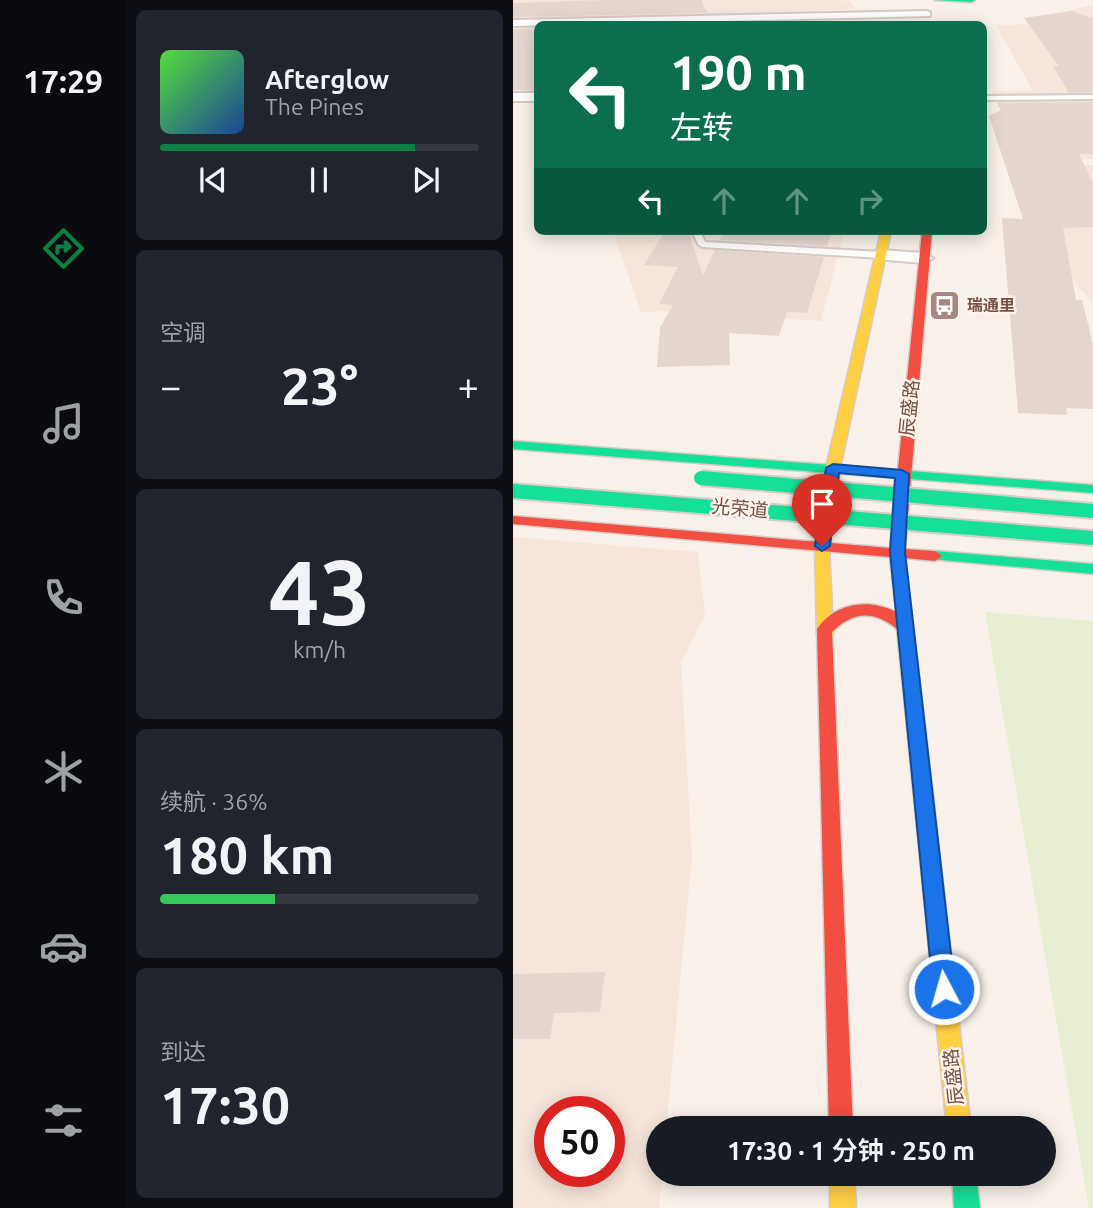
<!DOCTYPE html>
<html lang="zh">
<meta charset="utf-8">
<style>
body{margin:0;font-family:Ubuntu,"Noto Sans SC",sans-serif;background:#20242c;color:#f1f3f6;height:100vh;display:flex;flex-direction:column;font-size:26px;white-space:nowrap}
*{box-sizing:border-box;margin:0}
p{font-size:23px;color:#9ea1a6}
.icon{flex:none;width:38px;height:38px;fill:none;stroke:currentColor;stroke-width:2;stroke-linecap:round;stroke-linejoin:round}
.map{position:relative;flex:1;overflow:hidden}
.panel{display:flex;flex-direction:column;gap:10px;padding:10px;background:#0d0f14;width:387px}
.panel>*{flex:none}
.top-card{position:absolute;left:21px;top:21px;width:453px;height:214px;border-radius:10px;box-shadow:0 4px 18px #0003;background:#0b6e4f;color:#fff;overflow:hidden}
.speed{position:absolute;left:21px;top:1096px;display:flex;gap:14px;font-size:35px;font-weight:700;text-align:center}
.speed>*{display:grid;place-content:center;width:91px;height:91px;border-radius:50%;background:#171b24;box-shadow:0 4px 18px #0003;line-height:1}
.speed .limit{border:10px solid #d22;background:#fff;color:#111}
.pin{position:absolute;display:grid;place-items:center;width:60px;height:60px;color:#fff;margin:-72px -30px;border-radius:50% 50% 50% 0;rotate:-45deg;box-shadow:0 0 7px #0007}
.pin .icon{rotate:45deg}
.me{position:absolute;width:77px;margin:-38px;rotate:354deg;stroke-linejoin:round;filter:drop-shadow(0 0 5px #0008)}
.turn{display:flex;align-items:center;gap:24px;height:147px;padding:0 21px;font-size:32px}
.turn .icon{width:91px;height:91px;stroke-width:2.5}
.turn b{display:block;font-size:49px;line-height:60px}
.lanes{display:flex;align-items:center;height:66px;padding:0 21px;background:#0003;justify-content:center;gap:35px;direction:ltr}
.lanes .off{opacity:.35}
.big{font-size:52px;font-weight:600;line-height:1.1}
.panel .tile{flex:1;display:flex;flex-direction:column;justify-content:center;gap:10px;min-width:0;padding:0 24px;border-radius:10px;background:#20242c}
.panel .dial{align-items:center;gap:0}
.dial b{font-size:91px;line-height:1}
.song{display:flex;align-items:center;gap:21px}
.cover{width:84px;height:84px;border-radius:10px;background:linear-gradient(135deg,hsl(110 70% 55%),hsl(220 70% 35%))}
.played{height:7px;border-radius:4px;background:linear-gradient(90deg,#0b8043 80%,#363941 80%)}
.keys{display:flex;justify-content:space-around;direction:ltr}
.heat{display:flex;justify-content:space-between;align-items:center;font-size:38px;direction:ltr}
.charge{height:10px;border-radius:5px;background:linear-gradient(90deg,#34c759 36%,#363941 0)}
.trip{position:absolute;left:133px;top:1116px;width:410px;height:70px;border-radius:35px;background:#171b24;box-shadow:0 4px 18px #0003;font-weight:600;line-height:70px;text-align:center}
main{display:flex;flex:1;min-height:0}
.dock{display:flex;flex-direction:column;width:126px;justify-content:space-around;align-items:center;background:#090b0e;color:#9ea1a6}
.dock .icon{width:49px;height:49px}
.dock .active{color:#0b8043}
.dock b{font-size:32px;color:#f1f3f6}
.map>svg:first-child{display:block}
.residential{fill:#f6e5da;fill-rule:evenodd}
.green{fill:#e8eed2}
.building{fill:#e5d6d0}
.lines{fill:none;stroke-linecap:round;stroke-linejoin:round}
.lane-casing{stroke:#d6cbc6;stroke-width:4}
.street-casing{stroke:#d6cbc6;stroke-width:4}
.fast-casing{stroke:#d7cbc6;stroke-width:3}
.slow-casing{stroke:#d7cbc6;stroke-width:3}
.jam-casing{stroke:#d7cbc6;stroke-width:3}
.lane{fill:#fefdfc;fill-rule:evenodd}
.street{fill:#fefdfc;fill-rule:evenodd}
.fast{fill:#16e098;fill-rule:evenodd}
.slow{fill:#ffcf43;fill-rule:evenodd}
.jam{fill:#f24e42;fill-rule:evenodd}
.fast-bridge-casing{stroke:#daccc8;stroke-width:18;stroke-linecap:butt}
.fast-bridge{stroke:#16e098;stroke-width:14}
.route{fill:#1a73e8;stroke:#114b97;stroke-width:2}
.labels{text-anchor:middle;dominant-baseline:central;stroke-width:5;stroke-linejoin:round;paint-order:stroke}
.far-poi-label{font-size:16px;font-weight:bold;fill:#795046;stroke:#fff4eb;text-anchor:start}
.street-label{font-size:19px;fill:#795046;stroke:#fff4eb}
</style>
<main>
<nav class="dock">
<b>17:29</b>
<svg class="icon active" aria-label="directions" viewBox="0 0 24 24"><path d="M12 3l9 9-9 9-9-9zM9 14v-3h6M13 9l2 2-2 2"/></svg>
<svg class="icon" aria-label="music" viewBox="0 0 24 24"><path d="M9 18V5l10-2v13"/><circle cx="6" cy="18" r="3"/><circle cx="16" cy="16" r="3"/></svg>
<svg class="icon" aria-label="phone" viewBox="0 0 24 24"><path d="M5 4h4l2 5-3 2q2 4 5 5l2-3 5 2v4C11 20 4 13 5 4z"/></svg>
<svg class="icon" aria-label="climate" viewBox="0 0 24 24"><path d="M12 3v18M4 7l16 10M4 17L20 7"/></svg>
<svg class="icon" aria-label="car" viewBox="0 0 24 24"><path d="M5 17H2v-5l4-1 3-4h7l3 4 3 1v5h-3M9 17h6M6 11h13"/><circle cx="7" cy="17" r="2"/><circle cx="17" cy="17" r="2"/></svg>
<svg class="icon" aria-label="filters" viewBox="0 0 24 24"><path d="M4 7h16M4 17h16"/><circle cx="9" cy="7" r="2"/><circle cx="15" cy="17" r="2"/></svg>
</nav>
<section class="panel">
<div class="tile">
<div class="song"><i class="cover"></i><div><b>Afterglow</b><p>The Pines</p></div></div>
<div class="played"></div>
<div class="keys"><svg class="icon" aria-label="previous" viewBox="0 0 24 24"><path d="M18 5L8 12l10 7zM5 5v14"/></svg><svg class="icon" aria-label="pause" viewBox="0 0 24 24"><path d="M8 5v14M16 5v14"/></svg><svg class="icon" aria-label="next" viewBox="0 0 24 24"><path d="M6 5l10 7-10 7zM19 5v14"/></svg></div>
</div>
<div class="tile"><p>空调</p>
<div class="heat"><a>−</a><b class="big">23°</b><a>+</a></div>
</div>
<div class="tile dial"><b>43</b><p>km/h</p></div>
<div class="tile"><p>续航 · 36%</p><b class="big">180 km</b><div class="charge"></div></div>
<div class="tile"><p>到达</p><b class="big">17:30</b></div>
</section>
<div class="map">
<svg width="581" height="1208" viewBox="0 0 581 1208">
<rect width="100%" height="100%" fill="#f8f0e9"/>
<g class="residential">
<polygon points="0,0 325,0 337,1 342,9 0,21"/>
<polygon points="580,5 580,159 509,159 479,92 520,91 483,25 554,23 536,16"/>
<polygon points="506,165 580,165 580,303 562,283"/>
<polygon points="100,231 331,231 308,321 149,311 128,312"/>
<path d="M0 537 185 552 192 615 168 663 179 856 153 1129H145V1174H149L146 1208H0ZM37 1111H96V1171H37Z"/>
</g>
<polygon class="green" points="472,612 580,621 580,1208 576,1208"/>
<g class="building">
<polygon points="94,0 188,0 194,13 0,17 0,3"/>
<polygon points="559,11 580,19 580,92 556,93 540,66 546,66 511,18"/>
<polygon points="24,28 24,91 0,90 0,29"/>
<polygon points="580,102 580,154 566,154 580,183 580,227 550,228 563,300 569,300 580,344 580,409 553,408 554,415 505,413 489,218 510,219 476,116 488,110 484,103"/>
<polygon points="152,231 175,231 190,275 202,250 311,257 294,313 274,312 266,336 216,333 217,365 144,367 147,328 160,305 146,304 165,267 131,265"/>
<polygon points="211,231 319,231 314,246 207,240"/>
<polygon points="92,972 87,1012 41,1013 37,1039 0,1039 0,974"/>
</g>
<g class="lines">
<defs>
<g id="lane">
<polygon points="581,95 581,99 471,100 471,96"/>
<polygon points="179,231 187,231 192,242 368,252 373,255 368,258 189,247 185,244"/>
</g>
<g id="street">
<polygon points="413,11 417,12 417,16 0,26 0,20"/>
<rect x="0" y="93" width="24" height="8"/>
<polygon points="368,250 411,253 420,258 411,263 362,259 360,255 362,251"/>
</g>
<g id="fast">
<polygon points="422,0 462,0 459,2"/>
<polygon points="0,441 581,485 581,493 0,449"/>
<polygon points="422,551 581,564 581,574 417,559 415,556 417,553"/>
<polygon points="439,1174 463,1174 467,1208 441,1208"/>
</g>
<g id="slow">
<polygon points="368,231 378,231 327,468 316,546 320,634 312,639 304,634 302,546 313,468"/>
<polygon points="403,721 409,722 412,727 458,1129 434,1129 394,727 397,722"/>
<polygon points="317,1174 341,1174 343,1208 317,1208"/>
</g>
<path id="jam" d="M409 231H419L392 549 422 551 429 556 422 561 392 558 412 727 409 732H397L394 727 384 629C361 610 340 611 319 632L340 1129H316L304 629C322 603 355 598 383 612L377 557 0 524V516L377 548Z"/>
</defs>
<use href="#lane" class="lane-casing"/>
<use href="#street" class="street-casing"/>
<use href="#fast" class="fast-casing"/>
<use href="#slow" class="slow-casing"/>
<use href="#jam" class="jam-casing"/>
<use href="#lane" class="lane"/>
<use href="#street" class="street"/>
<use href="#fast" class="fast"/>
<use href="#slow" class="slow"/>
<use href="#jam" class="jam"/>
<defs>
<g id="fast-bridge">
<polyline points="188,478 581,511"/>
<polyline points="0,491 581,538"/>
</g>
</defs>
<use href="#fast-bridge" class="fast-bridge-casing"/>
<use href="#fast-bridge" class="fast-bridge"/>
</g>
<polygon class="route" points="320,464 389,470 396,474 392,552 442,989 439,996 431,999 423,996 420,989 377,552 382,478 326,473 317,546 309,551 302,546 313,468"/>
<defs>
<symbol id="bus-square" viewBox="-11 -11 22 22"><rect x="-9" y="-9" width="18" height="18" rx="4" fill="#a5887f" stroke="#fff4eb"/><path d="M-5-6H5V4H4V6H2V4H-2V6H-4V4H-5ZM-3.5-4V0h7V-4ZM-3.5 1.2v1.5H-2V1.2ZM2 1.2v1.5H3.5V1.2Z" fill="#fff"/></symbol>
</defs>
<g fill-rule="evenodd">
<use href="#bus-square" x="414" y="288" width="35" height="35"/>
</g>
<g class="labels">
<g class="far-poi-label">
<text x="454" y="305">瑞通里</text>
</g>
<g class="street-label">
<text transform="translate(396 408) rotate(-84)">辰盛路</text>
<text transform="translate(227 508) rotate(5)">光荣道</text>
<text transform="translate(440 1077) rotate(-96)">辰盛路</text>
</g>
</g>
</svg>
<div class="speed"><div class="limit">50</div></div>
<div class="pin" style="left:309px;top:546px;background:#d93025"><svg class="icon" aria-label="arrive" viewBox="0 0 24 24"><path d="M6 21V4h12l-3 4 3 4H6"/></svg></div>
<svg class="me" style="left:431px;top:989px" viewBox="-20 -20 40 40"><circle r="17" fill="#1a73e8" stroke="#fff" stroke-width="3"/><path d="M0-11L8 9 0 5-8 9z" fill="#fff"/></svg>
<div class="trip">17:30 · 1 分钟 · 250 m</div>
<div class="top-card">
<div class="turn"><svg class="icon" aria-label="left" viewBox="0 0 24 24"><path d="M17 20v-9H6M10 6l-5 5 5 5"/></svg><div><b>190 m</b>左转</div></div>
<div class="lanes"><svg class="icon" aria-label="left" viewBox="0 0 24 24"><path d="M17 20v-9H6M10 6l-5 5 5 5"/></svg><svg class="icon off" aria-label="ahead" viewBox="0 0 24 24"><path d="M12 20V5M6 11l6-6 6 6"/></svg><svg class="icon off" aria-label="ahead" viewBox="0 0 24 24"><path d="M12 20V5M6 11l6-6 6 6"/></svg><svg class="icon off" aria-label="right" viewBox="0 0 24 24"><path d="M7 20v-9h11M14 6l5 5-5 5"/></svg></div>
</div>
</div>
</main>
